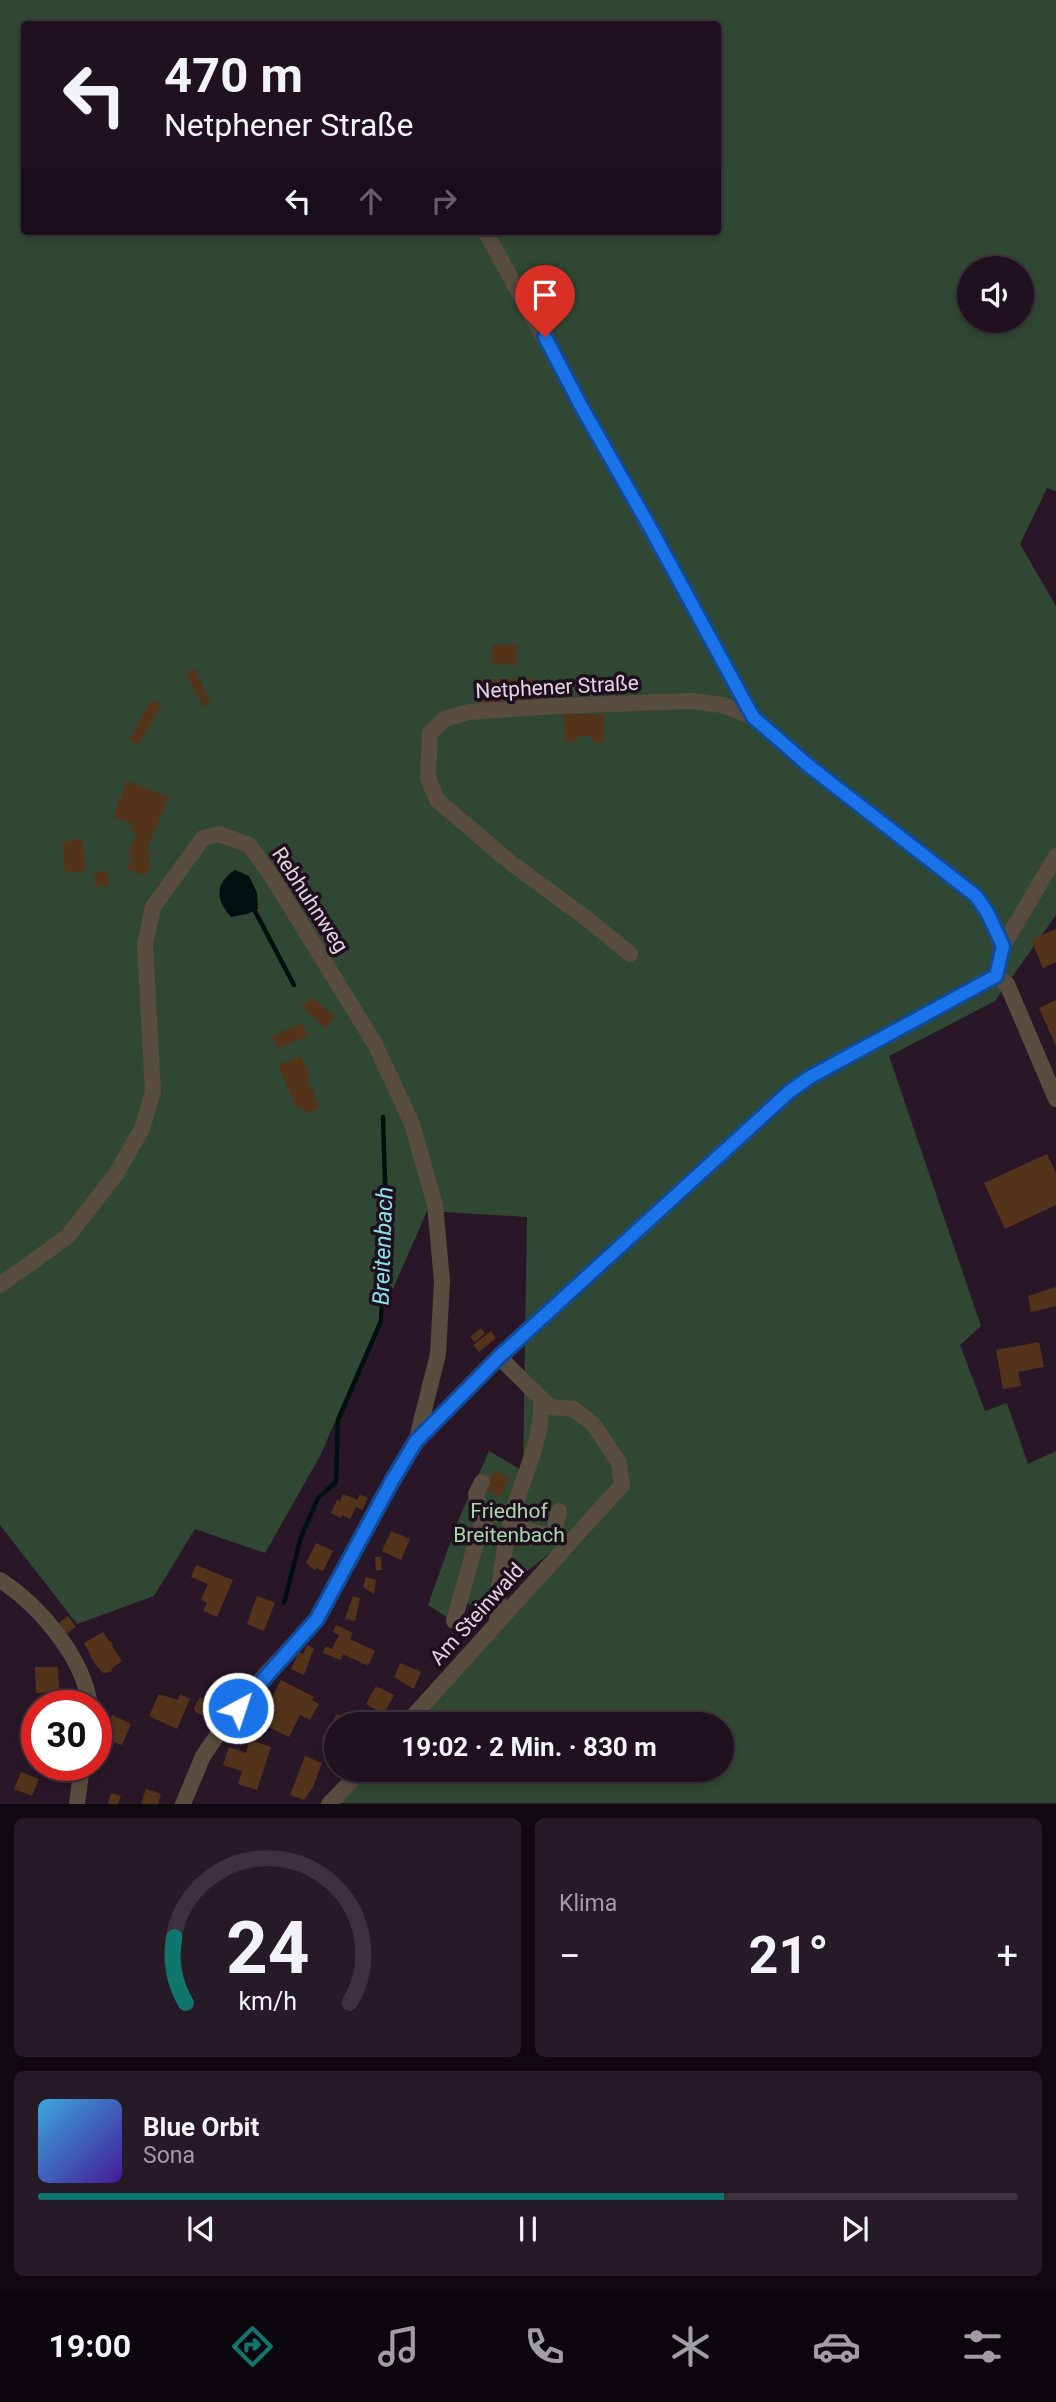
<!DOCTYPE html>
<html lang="de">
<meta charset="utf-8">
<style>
body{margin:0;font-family:Roboto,sans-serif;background:#271a27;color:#f1f3f6;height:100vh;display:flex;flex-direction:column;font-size:26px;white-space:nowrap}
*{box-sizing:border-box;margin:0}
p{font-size:23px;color:#a19da4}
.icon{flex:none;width:38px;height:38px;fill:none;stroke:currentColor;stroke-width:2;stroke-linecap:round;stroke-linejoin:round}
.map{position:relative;height:1804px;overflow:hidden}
.drawer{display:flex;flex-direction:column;gap:14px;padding:14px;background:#110910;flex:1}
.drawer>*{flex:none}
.top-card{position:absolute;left:21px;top:21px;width:700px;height:214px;border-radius:7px;box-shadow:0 4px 10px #0003,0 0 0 2px #3c313c;background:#1f111e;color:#f1f3f6;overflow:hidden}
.tools{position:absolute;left:957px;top:256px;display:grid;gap:14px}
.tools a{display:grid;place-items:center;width:77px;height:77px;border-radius:50%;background:#1f111e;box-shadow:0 4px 10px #0003,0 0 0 2px #3c313c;font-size:35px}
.speed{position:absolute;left:21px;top:1690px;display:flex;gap:14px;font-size:35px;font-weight:700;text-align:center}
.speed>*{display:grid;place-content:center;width:91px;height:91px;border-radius:50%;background:#1f111e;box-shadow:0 4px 10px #0003,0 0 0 2px #3c313c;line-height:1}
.speed .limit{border:10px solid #d22;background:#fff;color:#111}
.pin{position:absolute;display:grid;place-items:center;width:60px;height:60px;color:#fff;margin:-72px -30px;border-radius:50% 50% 50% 0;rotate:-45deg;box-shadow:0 0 7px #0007}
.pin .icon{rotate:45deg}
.me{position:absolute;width:77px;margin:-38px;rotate:40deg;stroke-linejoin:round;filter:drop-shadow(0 0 5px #0008)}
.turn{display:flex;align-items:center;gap:24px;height:147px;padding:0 28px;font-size:32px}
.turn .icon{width:91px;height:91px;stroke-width:2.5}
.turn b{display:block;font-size:49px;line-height:60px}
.lanes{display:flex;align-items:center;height:66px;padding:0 28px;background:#0003;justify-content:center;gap:35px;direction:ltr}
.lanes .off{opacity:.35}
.big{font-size:52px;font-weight:700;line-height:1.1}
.drawer .tile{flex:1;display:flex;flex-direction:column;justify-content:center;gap:10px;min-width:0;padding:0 24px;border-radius:10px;background:#271a27}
.drawer .dial{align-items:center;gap:0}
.dial svg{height:182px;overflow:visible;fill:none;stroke:#3c313c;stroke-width:7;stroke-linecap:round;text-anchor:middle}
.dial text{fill:#f1f3f6;stroke:none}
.song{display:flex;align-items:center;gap:21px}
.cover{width:84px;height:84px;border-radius:10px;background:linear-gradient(135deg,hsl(200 70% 55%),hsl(260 70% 35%))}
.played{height:7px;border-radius:4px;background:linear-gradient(90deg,#0f766e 70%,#3c313c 70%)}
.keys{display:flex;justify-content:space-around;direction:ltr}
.heat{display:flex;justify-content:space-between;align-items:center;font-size:38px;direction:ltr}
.drawer .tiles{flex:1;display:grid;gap:14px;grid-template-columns:1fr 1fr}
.tile:last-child{grid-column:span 2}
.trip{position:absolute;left:324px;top:1712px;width:410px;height:70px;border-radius:35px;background:#1f111e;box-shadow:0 4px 10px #0003,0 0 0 2px #3c313c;font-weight:700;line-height:70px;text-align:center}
.tabs{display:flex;height:112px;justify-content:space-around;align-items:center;background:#0c070c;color:#a19da4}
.tabs .icon{width:49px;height:49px}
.tabs .current{color:#0f766e}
.tabs b{font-size:32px;color:#f1f3f6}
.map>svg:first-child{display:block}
.green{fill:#304833;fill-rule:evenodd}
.water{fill:#010f0f}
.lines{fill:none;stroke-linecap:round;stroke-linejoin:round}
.stream{stroke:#010f0f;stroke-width:4.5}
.building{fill:#53341b}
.minor{stroke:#584d3f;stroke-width:16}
.route-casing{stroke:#114b97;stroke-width:18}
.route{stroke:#1a73e8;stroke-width:12}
.labels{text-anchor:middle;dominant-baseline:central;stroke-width:7;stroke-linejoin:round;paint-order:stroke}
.street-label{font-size:21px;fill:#e1d4df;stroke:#1f0e1e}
.park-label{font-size:21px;fill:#a3daa9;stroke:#1f0e1e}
.water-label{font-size:23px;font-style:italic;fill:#87e3e5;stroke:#1f0e1e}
</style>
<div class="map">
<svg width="1056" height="1804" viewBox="0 0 1056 1804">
<rect width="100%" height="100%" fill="#291728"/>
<path class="green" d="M0 0H1056V491L1047 488 1020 544 1056 606V915L995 1001 889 1056 981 1326 960 1345 985 1411 1007 1403 1028 1464 1056 1451V1803H335L367 1769H721V1724H410L587 1536 617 1499 510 1585 483 1612 459 1599 448 1618 428 1605 458 1521 489 1451 523 1471 527 1217 427 1211 320 1456 265 1553 195 1529 154 1596 77 1624 0 1525ZM24 24H718V231H24ZM970 268H1022V320H970Z"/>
<path class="water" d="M235 870 249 876 257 893 258 909 247 914 231 917C215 899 215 883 235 870Z"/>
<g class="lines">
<g class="stream">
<polyline points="255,911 294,985"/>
<polyline points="284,1603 301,1537 318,1498 336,1482 338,1420 381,1321 386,1215 383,1117"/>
</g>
</g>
<g class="building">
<polygon points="492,644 517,645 517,665 491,664"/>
<polygon points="195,669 211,704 204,707 185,673"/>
<rect x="482" y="679" width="51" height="24"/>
<polygon points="155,700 162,704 139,745 129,740 150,701 153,703"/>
<polygon points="564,714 604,714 604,742 592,742 592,736 577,736 577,742 565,742"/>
<polygon points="127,781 169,797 146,852 151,853 148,861 151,862 145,876 127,869 132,855 128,853 136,833 130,830 132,824 113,817"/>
<polygon points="82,839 86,871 65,873 63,842"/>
<polygon points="107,871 109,886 96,887 94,872"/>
<polygon points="1056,929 1056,962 1043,968 1031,940"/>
<polygon points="312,997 335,1017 325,1028 302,1007"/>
<polygon points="1056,1000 1056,1046 1039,1008"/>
<polygon points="302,1023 308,1036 277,1049 272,1036"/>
<polygon points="301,1056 310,1075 307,1076 320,1108 306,1114 303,1107 297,1110 278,1065"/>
<polygon points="1047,1154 1056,1173 1056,1205 1005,1229 984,1183"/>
<polygon points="1056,1287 1056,1306 1031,1312 1028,1296"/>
<polygon points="481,1328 485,1333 475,1342 470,1337"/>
<polygon points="491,1331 496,1338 479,1352 473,1345"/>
<polygon points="1039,1342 1044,1367 1018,1372 1021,1386 1003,1389 996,1350"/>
<polygon points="495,1470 510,1478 500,1497 484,1489"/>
<polygon points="343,1494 357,1500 360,1494 368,1498 362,1510 356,1507 350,1519 342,1515 341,1518 331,1513 337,1500 340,1501"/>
<polygon points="391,1531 410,1539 401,1560 382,1551"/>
<polygon points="316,1543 333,1551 323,1571 316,1568 315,1570 306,1563"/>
<polygon points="375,1557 381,1557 382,1570 376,1570"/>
<polygon points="196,1565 233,1580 217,1617 203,1611 207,1603 201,1600 208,1584 191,1577"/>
<polygon points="366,1577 376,1580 374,1594 363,1587"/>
<polygon points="257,1596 275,1603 264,1631 247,1624"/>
<polygon points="353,1596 360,1598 355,1621 345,1619"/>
<polygon points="68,1616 76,1627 65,1635 57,1624"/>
<polygon points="336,1625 353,1633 350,1639 375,1651 368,1666 343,1654 341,1660 323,1653 326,1646 332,1649 339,1635 333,1632"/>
<polygon points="103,1632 109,1641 112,1642 113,1648 122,1661 113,1667 111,1672 103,1673 94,1662 84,1643"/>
<polygon points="307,1645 314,1648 304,1675 291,1669 299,1652 303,1654"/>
<polygon points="400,1663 421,1672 414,1689 394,1677"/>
<polygon points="35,1667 58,1667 59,1692 67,1691 68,1700 54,1701 54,1692 36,1693"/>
<polygon points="281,1680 314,1697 312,1700 319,1704 310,1720 300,1715 289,1737 268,1727 276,1712 267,1707"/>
<polygon points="376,1686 394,1695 384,1714 366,1704"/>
<polygon points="159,1694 178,1700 180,1694 190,1699 177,1729 149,1716"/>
<polygon points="200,1697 220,1707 213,1720 195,1712 194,1708"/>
<polygon points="337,1714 354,1724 336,1724 336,1746 322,1738"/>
<polygon points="112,1715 131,1724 122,1745 102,1737"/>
<polygon points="37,1727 37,1750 29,1746"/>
<polygon points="250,1740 271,1747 257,1790 238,1784 242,1771 223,1765 229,1747 246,1753"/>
<polygon points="305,1756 322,1763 313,1787 304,1800 290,1795"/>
<polygon points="21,1772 39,1779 32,1796 14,1789"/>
<polygon points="146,1789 161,1794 158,1804 141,1804"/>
<polygon points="111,1793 121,1796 118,1804 108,1804"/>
</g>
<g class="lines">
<g class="minor">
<polyline points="1003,946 1056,856"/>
<polyline points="630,954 590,921 511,863 437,800 428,778 430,733 444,719 469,712 556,706 691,701 723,705 753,717"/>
<polyline points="996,976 1007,984 1056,1099"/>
<polyline points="0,1285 68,1236 116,1174 142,1129 153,1092 145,945 153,907 203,838 219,834 249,845 271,875 375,1044 412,1124 435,1205 442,1281 438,1354 417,1438"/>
<polyline points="482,1482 476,1494 479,1511 488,1515 513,1511"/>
<polyline points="511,1527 553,1536 559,1511"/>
<path d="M0 1580C40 1606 84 1658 90 1706"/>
<polyline points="454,1621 480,1529 488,1515"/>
<path d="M497 1623C498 1586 504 1546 514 1510 524 1473 543 1439 541 1400"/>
<polyline points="406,1724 622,1485 619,1463 594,1425 574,1409 550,1407 499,1357"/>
<polyline points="77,1804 82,1766"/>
<polyline points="183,1804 203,1756 225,1724 264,1676 318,1619 392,1481 417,1441 499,1357 789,1092 810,1077 996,976 1003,946 987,912 976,896 809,766 753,717 485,231"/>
<polyline points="329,1804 363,1769"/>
</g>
</g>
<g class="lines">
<defs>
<polyline id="route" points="238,1708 317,1619 392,1481 416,1441 499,1357 789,1092 810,1077 996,976 1003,946 987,912 976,896 809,766 753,717 652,531 581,406 545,337"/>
</defs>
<use href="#route" class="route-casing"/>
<use href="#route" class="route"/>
</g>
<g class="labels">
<g class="street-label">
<text transform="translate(557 687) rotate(-3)">Netphener Straße</text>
<text transform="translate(310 900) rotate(57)">Rebhuhnweg</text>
<text transform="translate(477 1614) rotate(-48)">Am Steinwald</text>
</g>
<g class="park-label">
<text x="509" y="1511">Friedhof<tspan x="509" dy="24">Breitenbach</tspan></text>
</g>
<g class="water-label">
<text transform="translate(383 1246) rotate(-88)">Breitenbach</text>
</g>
</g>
</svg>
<div class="tools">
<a><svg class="icon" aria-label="sound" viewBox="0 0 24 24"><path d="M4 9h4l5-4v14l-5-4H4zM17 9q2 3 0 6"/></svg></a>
</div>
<div class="speed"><div class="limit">30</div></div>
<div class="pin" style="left:545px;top:337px;background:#d93025"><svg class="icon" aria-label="arrive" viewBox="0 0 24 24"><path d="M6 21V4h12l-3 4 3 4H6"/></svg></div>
<svg class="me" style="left:238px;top:1708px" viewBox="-20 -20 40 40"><circle r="17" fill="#1a73e8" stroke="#fff" stroke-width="3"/><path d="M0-11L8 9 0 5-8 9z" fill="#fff"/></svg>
<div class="trip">19:02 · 2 Min. · 830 m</div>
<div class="top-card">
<div class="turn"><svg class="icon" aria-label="left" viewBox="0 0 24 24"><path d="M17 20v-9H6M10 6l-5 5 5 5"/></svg><div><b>470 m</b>Netphener Straße</div></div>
<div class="lanes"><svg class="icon" aria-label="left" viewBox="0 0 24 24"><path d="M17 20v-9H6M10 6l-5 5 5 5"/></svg><svg class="icon off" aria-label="ahead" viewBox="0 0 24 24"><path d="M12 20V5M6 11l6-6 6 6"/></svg><svg class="icon off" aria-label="right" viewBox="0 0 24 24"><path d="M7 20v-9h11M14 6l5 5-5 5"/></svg></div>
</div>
</div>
<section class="drawer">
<div class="tiles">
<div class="tile dial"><svg viewBox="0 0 100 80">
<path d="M14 69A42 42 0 1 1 86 69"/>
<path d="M14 69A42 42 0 0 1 9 40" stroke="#0f766e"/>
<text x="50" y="56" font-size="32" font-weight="700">24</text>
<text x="50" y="72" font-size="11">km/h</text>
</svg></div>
<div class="tile"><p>Klima</p>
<div class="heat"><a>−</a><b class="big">21°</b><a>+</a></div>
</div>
<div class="tile">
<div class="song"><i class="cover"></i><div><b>Blue Orbit</b><p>Sona</p></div></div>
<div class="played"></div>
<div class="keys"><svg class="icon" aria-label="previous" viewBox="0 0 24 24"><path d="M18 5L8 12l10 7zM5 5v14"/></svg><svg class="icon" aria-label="pause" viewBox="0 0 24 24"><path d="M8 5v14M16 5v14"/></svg><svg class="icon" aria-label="next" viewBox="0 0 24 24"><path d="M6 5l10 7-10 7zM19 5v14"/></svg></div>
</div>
</div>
</section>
<nav class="tabs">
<b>19:00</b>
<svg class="icon current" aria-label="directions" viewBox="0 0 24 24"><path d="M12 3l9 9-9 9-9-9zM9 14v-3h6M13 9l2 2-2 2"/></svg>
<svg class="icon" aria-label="music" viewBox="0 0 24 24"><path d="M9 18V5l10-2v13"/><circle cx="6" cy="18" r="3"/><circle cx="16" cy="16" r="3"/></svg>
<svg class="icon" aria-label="phone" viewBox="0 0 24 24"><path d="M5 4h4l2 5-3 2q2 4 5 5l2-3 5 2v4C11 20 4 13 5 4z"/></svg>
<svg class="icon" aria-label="climate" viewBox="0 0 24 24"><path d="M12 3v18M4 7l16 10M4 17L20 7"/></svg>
<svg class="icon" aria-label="car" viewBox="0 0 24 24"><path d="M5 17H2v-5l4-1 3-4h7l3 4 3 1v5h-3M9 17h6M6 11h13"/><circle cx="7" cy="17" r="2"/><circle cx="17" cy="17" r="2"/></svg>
<svg class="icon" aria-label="filters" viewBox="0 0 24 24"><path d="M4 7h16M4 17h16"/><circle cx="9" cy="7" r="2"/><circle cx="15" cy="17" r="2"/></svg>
</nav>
